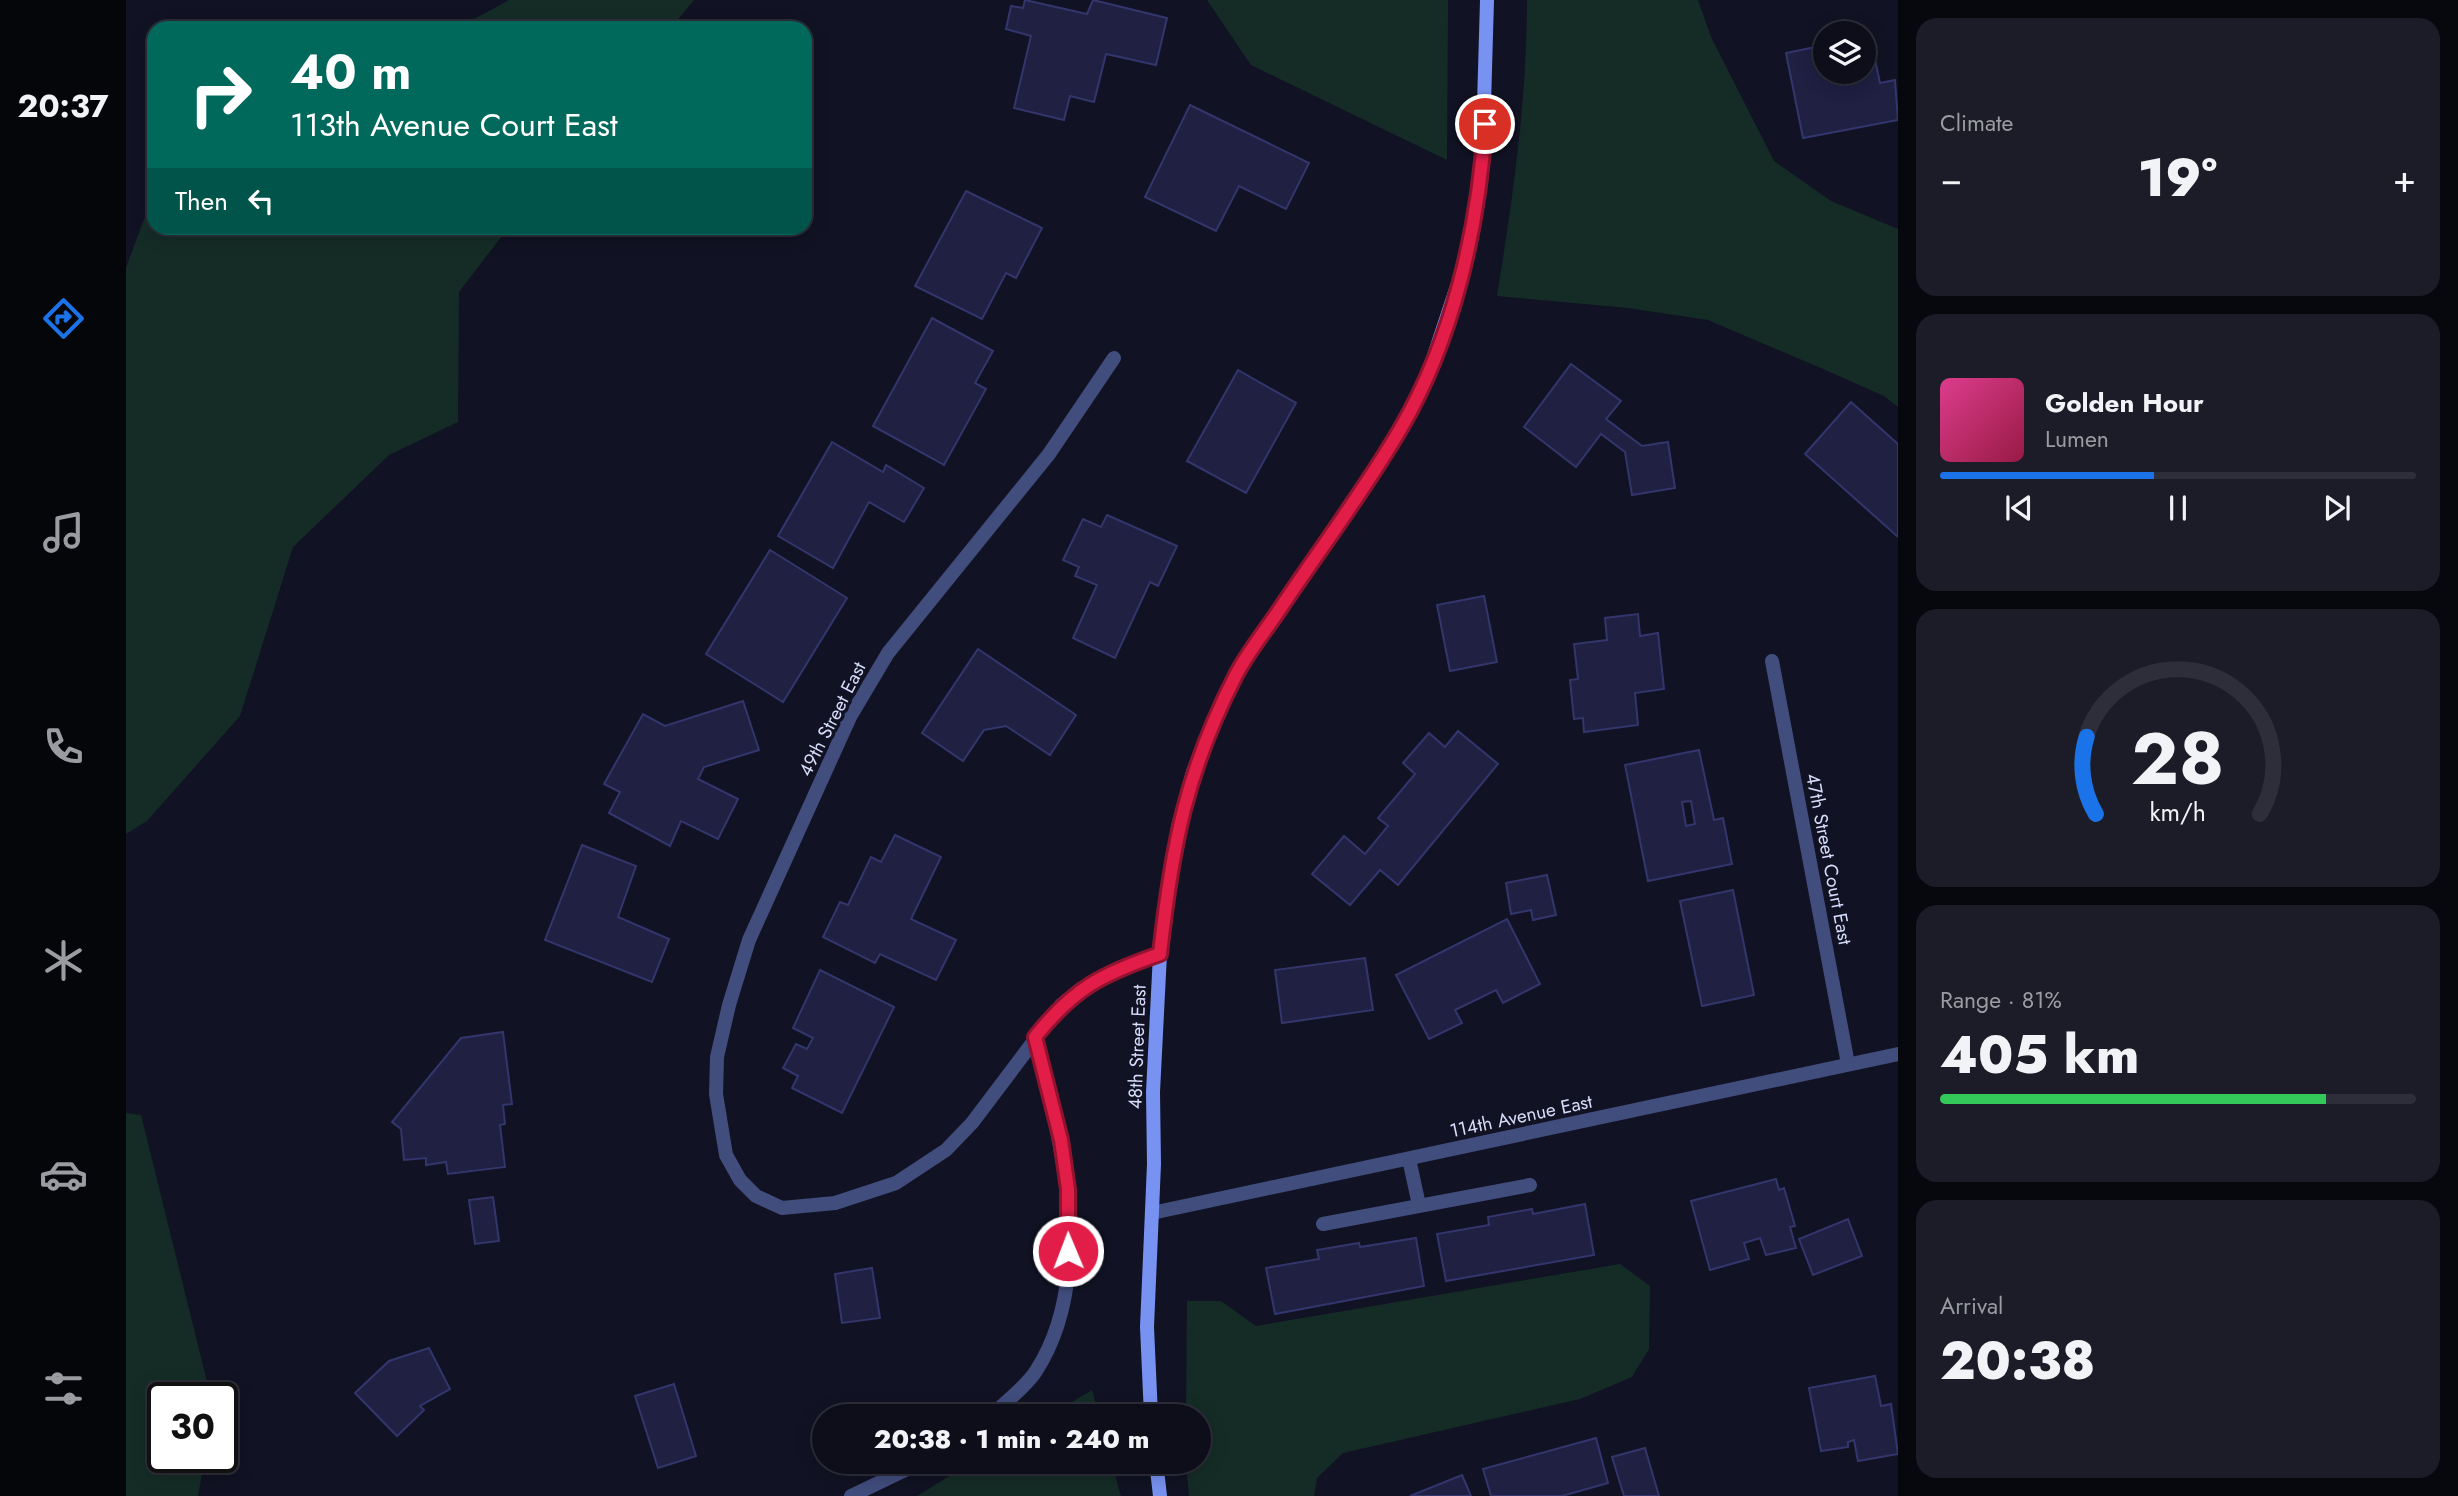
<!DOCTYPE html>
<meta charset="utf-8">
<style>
body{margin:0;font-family:Jost,sans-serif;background:#1b1c27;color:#f1f3f6;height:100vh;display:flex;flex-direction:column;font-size:26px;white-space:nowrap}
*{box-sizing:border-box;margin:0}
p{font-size:23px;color:#9a9ca2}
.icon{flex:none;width:38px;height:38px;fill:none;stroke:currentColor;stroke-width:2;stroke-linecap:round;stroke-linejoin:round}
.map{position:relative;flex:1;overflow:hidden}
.sheet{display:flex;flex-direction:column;gap:18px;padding:18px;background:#07080e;width:560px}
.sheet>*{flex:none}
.hud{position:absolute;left:21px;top:21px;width:665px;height:214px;border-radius:21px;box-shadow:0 4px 18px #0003,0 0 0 2px #2d2e39;background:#00695c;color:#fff;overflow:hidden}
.fabs{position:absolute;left:1687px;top:21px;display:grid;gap:14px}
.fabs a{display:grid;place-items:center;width:63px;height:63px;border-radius:50%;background:#0d0e1a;box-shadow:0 4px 18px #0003,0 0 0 2px #2d2e39;font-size:35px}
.speed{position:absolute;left:21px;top:1382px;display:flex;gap:14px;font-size:35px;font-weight:700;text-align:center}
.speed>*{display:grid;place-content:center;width:91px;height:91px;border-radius:50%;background:#0d0e1a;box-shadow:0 4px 18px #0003,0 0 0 2px #2d2e39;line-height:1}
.speed .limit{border:4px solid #111;border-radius:10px;background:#fff;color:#111}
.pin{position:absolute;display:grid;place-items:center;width:60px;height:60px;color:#fff;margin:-30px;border:4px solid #fff;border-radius:50%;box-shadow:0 2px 7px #0007}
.me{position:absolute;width:77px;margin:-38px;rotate:359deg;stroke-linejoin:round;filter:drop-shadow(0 0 5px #0008)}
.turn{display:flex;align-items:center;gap:24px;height:147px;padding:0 28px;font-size:32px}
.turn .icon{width:91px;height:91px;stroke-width:2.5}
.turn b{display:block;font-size:49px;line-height:60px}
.then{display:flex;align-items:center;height:66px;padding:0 28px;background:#0003;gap:14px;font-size:26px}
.big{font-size:52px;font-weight:800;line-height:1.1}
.sheet .tile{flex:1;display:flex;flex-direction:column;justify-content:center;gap:10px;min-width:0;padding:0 24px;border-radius:21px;background:#1b1c27}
.sheet .dial{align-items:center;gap:0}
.dial svg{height:182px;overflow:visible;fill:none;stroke:#2d2e39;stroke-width:7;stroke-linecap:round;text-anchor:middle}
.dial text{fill:#f1f3f6;stroke:none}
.song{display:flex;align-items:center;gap:21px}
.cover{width:84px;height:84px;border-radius:10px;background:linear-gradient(135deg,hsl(330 70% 55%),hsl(340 70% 35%))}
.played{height:7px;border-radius:4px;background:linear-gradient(90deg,#1a73e8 45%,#2d2e39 45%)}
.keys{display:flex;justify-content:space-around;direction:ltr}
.heat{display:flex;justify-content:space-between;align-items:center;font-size:38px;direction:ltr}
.charge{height:10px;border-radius:5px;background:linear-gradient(90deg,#34c759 81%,#2d2e39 0)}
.trip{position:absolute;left:686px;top:1404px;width:399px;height:70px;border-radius:35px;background:#0d0e1a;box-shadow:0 4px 18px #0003,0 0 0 2px #2d2e39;font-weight:800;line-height:70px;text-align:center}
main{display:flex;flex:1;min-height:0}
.tabs{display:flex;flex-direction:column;width:126px;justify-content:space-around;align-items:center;background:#05060a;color:#9a9ca2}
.tabs .icon{width:49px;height:49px}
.tabs .current{color:#1a73e8}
.tabs b{font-size:32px;color:#f1f3f6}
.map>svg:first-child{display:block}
.green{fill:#152c26}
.building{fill:#1f2042;stroke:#33366c;stroke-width:2;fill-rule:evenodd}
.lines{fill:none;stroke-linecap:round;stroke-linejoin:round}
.lane{stroke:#414d7d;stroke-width:14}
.street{stroke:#414d7d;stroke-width:14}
.secondary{stroke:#7892f1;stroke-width:14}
.route-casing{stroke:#92132f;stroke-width:18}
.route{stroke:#e11d48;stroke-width:12}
.labels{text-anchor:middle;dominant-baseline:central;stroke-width:7;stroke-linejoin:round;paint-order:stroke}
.street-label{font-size:19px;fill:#d7dcfb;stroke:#111223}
</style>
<main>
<nav class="tabs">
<b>20:37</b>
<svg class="icon current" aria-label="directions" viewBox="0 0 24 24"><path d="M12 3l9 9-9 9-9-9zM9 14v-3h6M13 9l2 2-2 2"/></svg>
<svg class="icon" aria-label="music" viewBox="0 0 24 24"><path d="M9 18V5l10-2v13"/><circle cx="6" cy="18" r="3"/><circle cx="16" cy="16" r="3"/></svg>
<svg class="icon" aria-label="phone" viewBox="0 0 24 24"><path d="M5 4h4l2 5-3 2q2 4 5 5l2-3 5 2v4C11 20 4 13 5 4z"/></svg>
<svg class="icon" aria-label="climate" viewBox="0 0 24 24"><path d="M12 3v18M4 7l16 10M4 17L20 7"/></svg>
<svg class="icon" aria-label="car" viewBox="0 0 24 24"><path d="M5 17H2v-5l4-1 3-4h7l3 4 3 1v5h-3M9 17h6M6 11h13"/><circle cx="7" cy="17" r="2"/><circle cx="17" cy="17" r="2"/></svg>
<svg class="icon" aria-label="filters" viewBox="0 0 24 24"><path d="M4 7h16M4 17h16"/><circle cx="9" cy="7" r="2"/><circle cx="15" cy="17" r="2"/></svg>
</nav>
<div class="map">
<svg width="1772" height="1496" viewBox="0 0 1772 1496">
<rect width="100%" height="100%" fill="#111223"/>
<g class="green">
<polygon points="383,0 568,0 545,28 332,28"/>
<polygon points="1081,0 1322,0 1321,160 1125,65"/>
<path d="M1401 0H1572L1585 37 1648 161 1705 201 1772 229V407L1758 396 1704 372 1582 320 1502 308 1371 296C1387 197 1401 100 1401 0Z"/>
<polygon points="28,192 28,228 382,228 333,292 332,422 263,455 167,547 114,716 21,821 0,834 0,268"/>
<polygon points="0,1113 15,1115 85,1398 37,1398 37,1458 79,1458 72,1496 0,1496"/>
<polygon points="1494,1264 1524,1286 1523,1349 1506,1377 1454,1399 1217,1453 1191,1478 1188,1496 1063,1496 1060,1461 1073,1461 1073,1416 1060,1416 1061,1301 1095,1301 1130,1326"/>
<polygon points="966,1390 973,1416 923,1416"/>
<polygon points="848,1461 985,1461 995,1496 791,1496"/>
</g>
<g class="building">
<polygon points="899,0 961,14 967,0 1041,18 1030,65 980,54 968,102 944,96 938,120 888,108 905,36 880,29 885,6 897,8"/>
<polygon points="1744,36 1754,83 1769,80 1772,120 1677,138 1660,53 1699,45 1699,72 1738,72 1738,38"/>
<polygon points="1064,105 1183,163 1160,209 1113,186 1090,231 1019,197"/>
<polygon points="840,191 916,228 890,278 880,273 856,319 789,286"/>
<polygon points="806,318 867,351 849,383 860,389 818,465 747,426"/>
<polygon points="1445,364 1495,401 1480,419 1516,446 1542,442 1549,488 1506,495 1499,452 1475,434 1450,467 1398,427"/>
<polygon points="1112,370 1170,403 1120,493 1061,461"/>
<polygon points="1725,402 1772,444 1772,537 1679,454"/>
<polygon points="706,442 757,472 760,465 798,488 778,522 743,502 707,568 652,536"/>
<polygon points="981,515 1051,546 1032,586 1024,582 989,658 947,638 971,585 949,576 953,567 937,560 957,519 975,527"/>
<polygon points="644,550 721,598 657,702 580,654"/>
<polygon points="1358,596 1371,662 1324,671 1311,605"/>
<polygon points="1512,614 1514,636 1532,633 1538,689 1509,693 1512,725 1458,732 1457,718 1448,719 1444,680 1452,679 1448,644 1481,640 1479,618"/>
<polygon points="852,649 950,715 924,755 880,726 858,730 837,761 796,733"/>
<polygon points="617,701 633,750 578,767 572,779 612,799 592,839 555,821 544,846 483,813 494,792 478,784 517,714 539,726"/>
<polygon points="1332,731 1372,764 1272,885 1254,870 1224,905 1186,874 1218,836 1239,854 1262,826 1252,818 1289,774 1277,763 1303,733 1319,747"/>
<path d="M1573 750 1588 820 1597 818 1606 864 1522 881 1499 765ZM1565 801 1569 824 1560 826 1556 802Z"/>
<polygon points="769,835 815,857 785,919 830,940 810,980 754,954 749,963 697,937 714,902 722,905 745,857 755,862"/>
<polygon points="456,845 510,866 492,917 543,939 526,982 419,940"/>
<polygon points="1421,875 1430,915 1407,920 1405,910 1385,914 1380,883"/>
<polygon points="1607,890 1628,995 1576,1006 1554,901"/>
<polygon points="1381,919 1414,984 1377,1003 1370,990 1329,1010 1336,1023 1303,1039 1270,975"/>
<polygon points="1239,958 1247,1010 1156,1023 1149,970"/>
<polygon points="694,970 768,1007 716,1113 666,1088 672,1076 657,1068 670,1044 681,1049 687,1038 667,1028"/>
<polygon points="377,1032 386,1104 377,1105 379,1124 374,1125 379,1167 322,1174 320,1162 300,1165 300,1158 278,1160 275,1129 266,1122 335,1038"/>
<polygon points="1650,1179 1653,1190 1658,1188 1669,1226 1664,1227 1670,1248 1640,1255 1634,1238 1618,1243 1623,1259 1584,1270 1565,1201"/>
<polygon points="367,1197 373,1241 349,1244 343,1200"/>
<polygon points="1459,1204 1468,1255 1320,1281 1311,1234 1363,1225 1362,1217 1406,1209 1407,1214"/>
<polygon points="1722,1219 1736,1256 1687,1275 1673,1239"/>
<polygon points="1290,1238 1298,1286 1149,1314 1140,1268 1193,1259 1191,1250 1233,1243 1234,1247"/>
<polygon points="746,1268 754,1318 716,1323 709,1274"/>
<polygon points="303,1348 324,1389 294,1406 298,1410 271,1436 229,1393 263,1361"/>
<polygon points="1749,1376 1755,1406 1765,1404 1772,1454 1732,1461 1728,1440 1722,1442 1722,1447 1695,1451 1683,1388"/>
<polygon points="548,1384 570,1456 532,1468 509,1396"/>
<polygon points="1470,1438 1482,1483 1436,1496 1365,1496 1357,1469"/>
<polygon points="1519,1448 1533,1496 1498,1496 1486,1457"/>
<polygon points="1336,1475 1345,1496 1284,1496"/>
</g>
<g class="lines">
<g class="lane">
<polyline points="1283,1159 1293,1205"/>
<polyline points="1197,1224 1404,1185"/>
</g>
<g class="street">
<polyline points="988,358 923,454 762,653 724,717 623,940 603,1005 591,1057 590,1094 600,1155 614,1180 630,1196 656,1208 709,1203 770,1183 820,1150 846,1123 935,1005 956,988 990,969 1034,954"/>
<polyline points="1646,661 1722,1064"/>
<polyline points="1026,1213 1772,1054"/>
<path d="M865 1416C879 1402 900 1387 910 1371 972 1275 934 1138 909 1037"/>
<polyline points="725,1496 798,1461"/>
</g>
<g class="secondary">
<polyline points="1025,1416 1021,1327 1028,1164 1027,1092 1034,954 1052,827 1067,772 1111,672 1275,429 1302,374 1344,247 1356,174 1361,0"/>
<polyline points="1030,1461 1034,1496"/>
</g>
</g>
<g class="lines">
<defs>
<path id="route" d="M942 1251V1189L935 1140 909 1037C948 988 976 974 1034 954 1046 846 1060 772 1110 675 1122 652 1140 630 1154 609 1194 549 1239 490 1275 428 1327 339 1353 226 1359 124"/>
</defs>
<use href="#route" class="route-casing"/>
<use href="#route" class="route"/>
</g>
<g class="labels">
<g class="street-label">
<text transform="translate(706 719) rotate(-63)">49th Street East</text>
<text transform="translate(1703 859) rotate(79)">47th Street Court East</text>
<text transform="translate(1011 1047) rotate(-88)">48th Street East</text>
<text transform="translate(1395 1116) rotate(-12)">114th Avenue East</text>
</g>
</g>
</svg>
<div class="fabs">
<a><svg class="icon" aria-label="layers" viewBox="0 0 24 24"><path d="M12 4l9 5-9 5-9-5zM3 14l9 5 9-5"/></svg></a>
</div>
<div class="speed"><div class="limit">30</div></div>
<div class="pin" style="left:1359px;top:124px;background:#d93025"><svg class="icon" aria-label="arrive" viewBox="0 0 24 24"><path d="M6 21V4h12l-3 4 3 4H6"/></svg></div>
<svg class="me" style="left:942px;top:1251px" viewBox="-20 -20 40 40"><circle r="17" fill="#e11d48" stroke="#fff" stroke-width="3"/><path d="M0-11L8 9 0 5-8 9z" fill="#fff"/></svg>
<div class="trip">20:38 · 1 min · 240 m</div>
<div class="hud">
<div class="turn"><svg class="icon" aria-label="right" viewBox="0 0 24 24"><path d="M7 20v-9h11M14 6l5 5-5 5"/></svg><div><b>40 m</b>113th Avenue Court East</div></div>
<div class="then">Then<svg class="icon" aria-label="left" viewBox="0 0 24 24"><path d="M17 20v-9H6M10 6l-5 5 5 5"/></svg></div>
</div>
</div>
<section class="sheet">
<div class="tile"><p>Climate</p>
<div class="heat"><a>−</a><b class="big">19°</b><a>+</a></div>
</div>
<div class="tile">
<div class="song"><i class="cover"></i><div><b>Golden Hour</b><p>Lumen</p></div></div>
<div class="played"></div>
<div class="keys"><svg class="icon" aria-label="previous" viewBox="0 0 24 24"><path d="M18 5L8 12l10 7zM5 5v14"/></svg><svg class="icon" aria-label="pause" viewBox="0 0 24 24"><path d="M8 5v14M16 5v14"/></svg><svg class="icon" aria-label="next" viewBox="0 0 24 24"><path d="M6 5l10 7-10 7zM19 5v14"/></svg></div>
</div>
<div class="tile dial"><svg viewBox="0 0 100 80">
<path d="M14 69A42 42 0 1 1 86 69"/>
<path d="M14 69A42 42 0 0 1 10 35" stroke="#1a73e8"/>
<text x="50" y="56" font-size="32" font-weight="700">28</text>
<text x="50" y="72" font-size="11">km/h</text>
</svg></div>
<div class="tile"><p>Range · 81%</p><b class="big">405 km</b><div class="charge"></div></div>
<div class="tile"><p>Arrival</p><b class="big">20:38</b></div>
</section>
</main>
